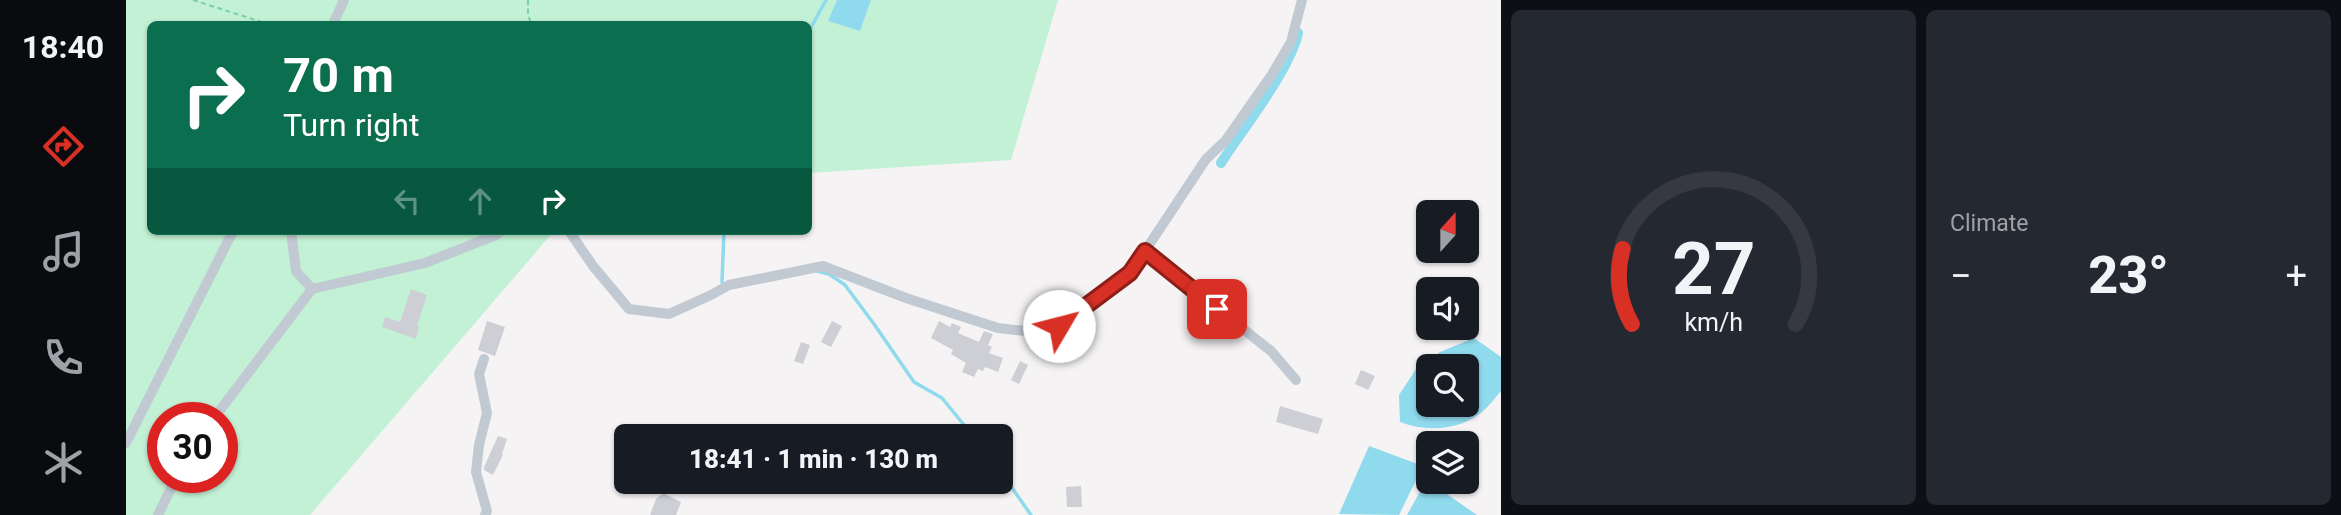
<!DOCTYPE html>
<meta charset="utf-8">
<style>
body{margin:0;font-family:Roboto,sans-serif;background:#242831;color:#f1f3f6;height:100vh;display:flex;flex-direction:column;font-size:26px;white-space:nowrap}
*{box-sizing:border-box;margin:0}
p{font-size:23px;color:#9ea1a6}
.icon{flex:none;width:38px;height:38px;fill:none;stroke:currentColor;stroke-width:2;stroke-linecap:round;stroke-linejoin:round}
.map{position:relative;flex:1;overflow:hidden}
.details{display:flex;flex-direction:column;gap:10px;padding:10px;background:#0d0f14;width:840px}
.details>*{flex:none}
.guide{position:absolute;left:21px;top:21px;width:665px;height:214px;border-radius:10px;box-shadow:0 2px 5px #0004;background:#0b6e4f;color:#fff;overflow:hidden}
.needle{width:46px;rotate:21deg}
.tools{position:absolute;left:1290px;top:200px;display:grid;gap:14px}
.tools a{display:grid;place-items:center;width:63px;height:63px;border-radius:10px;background:#171b24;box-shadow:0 2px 5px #0004;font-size:35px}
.speed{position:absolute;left:21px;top:402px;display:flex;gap:14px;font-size:35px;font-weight:700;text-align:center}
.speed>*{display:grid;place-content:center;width:91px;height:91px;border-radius:50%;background:#171b24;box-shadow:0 2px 5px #0004;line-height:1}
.speed .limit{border:10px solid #d22;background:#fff;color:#111}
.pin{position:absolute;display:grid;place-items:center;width:60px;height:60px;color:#fff;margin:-30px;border-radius:14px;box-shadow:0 4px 10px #0006}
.me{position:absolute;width:77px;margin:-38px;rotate:53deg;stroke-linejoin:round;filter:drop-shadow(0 0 5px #0008)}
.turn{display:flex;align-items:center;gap:24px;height:147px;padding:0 21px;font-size:32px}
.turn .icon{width:91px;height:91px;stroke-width:2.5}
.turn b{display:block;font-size:49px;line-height:60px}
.lanes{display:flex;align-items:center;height:66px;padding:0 21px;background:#0003;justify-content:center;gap:35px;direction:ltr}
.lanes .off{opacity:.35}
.big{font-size:52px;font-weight:800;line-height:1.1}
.details .card{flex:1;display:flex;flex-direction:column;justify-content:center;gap:10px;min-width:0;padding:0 24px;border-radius:10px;background:#242831}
.details .dial{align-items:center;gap:0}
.dial svg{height:182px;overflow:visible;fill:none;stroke:#363941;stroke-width:7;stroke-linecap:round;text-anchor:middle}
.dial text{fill:#f1f3f6;stroke:none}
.heat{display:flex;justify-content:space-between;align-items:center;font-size:38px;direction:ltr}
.details .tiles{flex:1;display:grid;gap:10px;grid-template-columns:repeat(2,1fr)}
.trip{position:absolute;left:488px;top:424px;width:399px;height:70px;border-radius:10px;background:#171b24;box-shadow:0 2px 5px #0004;font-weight:800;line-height:70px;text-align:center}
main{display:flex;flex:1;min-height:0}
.tab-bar{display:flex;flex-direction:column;width:126px;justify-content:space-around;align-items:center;background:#090b0e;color:#9ea1a6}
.tab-bar .icon{width:49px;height:49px}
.tab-bar .current{color:#d93025}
.tab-bar b{font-size:32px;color:#f1f3f6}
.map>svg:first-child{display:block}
.green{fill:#c3f1d5;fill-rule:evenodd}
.water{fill:#90daee;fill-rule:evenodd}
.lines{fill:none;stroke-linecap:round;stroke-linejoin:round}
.stream{stroke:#90daee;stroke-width:3.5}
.canal{stroke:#90daee;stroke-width:10}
.building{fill:#cdcfd5}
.path{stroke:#7ad0a6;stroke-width:2;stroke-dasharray:5 3.5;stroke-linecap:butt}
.minor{stroke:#c1cad2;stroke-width:10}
.route-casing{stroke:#8d1f18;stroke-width:18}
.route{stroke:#d93025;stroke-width:12}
</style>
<main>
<nav class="tab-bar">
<b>18:40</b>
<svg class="icon current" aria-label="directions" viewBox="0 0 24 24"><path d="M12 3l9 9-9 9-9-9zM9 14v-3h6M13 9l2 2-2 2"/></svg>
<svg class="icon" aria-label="music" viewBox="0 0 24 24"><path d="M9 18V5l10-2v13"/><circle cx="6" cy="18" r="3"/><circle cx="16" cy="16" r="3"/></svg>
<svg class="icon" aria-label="phone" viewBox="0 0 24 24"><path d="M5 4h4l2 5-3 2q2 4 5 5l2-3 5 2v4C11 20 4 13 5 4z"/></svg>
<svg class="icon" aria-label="climate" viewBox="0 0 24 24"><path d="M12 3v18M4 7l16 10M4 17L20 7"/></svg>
</nav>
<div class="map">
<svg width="1375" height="515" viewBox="0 0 1375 515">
<rect width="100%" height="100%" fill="#f5f3f3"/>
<path class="green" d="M0 0H932L885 160 683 173 682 24H24V231H428L184 515H0ZM37 418H96V478H37Z"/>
<g class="water">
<polygon points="711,0 745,0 734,31 702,21"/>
<path d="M1348 338 1375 357V391C1369 398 1363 406 1356 412 1332 431 1301 432 1274 422L1273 395 1290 369 1314 352ZM1302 366H1340V404H1302Z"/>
<polygon points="1243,446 1297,466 1273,515 1213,514"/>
<polygon points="1301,479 1302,481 1351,515 1281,515"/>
</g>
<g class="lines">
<g class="stream">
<polyline points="682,33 700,0"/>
<polyline points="691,271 703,274 719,285 748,324 788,382 816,398 847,436"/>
<polyline points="596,282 598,231"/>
<polyline points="875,472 905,515"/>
</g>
<path class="canal" d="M1095 163C1116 130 1164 70 1172 33"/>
</g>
<g class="building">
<polygon points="285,289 301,295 291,326 293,327 290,339 256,327 259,317 274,322"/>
<polygon points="361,321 379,327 369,356 352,350"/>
<polygon points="706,321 716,326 705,347 695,342"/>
<polygon points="813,321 824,327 826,323 835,327 832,333 853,342 858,331 867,334 862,345 866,347 863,353 877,358 872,372 859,367 857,371 852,369 848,377 836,372 840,363 825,354 827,350 805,338"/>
<polygon points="675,342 684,345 677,364 668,361"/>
<polygon points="894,361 902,365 893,384 885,380"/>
<polygon points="1235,370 1249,376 1242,390 1229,384"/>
<polygon points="1154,406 1197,419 1192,434 1150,422"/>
<polygon points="372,436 381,439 376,454 377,455 367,475 358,470 358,467"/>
<polygon points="955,486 956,507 941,507 940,487"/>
<polygon points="537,493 555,502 550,515 524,515 530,499"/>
</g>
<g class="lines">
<g class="path">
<polyline points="67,0 142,24"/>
<polyline points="402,0 402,14 405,24"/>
</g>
<g class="minor">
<polyline points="207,24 218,0"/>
<polyline points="443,231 467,266 503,309 543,314 585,295 603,285 697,266 780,298 832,315 872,328 908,332 933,326 1004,273 1019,251 1145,351 1170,380"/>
<polyline points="1019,251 1080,159 1100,140 1145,76 1165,42 1176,0"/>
<polyline points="186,289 299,263 370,235 375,231"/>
<polyline points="358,359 353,374 361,413 353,445 350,472 361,511 359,515"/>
<polyline points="88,418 186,289 170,271 165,231"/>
<polyline points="0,443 107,231"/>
<polyline points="32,515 50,478"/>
</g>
</g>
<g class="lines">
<defs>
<polyline id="route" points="933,326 1004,273 1019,251 1091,309"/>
</defs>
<use href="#route" class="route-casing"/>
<use href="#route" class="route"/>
</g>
</svg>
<div class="tools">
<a><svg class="needle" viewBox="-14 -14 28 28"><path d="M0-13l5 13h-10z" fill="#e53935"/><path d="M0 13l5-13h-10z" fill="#9ea1a6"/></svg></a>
<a><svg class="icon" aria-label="sound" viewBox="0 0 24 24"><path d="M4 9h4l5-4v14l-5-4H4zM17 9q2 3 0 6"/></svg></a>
<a><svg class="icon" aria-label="search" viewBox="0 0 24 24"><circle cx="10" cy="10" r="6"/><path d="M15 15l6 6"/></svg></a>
<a><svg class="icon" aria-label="layers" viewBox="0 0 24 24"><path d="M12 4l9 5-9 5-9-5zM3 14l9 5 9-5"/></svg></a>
</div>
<div class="speed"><div class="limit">30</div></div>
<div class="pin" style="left:1091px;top:309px;background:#d93025"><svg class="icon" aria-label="arrive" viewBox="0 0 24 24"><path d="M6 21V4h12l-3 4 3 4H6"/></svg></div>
<svg class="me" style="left:933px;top:326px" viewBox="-20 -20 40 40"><circle r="19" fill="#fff"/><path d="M0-13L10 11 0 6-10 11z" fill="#d93025"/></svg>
<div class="trip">18:41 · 1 min · 130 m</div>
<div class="guide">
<div class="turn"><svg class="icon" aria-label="right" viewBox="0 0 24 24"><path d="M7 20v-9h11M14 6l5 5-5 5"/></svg><div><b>70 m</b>Turn right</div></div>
<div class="lanes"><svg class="icon off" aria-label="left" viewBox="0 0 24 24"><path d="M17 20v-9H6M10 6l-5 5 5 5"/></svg><svg class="icon off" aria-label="ahead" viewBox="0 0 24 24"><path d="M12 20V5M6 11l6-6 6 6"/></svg><svg class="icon" aria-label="right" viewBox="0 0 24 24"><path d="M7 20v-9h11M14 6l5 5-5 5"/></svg></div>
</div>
</div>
<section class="details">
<div class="tiles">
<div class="card dial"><svg viewBox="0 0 100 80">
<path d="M14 69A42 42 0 1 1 86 69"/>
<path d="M14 69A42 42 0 0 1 10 36" stroke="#d93025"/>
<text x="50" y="56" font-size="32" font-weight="700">27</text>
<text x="50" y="72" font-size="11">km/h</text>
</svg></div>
<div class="card"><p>Climate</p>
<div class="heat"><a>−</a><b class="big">23°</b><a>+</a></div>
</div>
</div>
</section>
</main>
